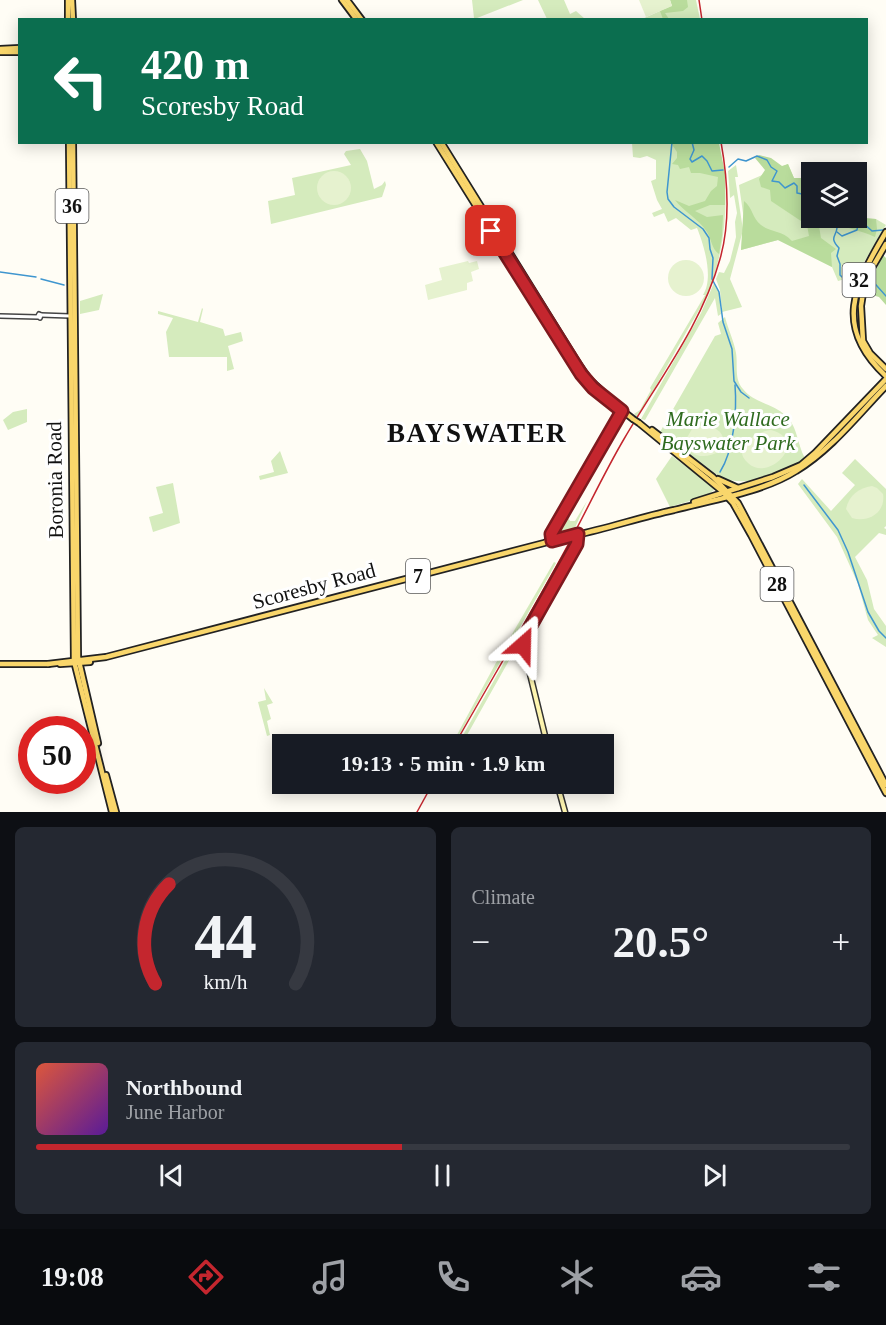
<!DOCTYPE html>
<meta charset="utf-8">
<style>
body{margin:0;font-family:"Times New Roman",serif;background:#242831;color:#f1f3f6;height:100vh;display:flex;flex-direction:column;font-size:22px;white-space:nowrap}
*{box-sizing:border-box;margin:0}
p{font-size:20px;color:#9ea1a6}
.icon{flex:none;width:33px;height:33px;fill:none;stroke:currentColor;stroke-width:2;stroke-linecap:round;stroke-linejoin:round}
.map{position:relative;height:812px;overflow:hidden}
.drawer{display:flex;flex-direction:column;gap:15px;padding:15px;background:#0d0f14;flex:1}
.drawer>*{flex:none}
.top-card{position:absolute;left:18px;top:18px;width:850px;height:126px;border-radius:0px;box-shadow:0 3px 15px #0003;background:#0b6e4f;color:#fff;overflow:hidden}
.tools{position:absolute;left:801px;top:162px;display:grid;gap:12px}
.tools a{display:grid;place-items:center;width:66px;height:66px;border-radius:0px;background:#171b24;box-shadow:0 3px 15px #0003;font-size:30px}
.speed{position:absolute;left:18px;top:716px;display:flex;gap:12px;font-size:30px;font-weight:700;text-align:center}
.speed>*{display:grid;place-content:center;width:78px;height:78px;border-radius:50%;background:#171b24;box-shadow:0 3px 15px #0003;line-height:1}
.speed .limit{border:9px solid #d22;background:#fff;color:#111}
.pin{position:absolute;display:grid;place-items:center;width:51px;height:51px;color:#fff;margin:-26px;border-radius:12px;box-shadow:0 3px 9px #0006}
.me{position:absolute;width:66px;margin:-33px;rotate:25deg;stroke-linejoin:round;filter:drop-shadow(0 0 4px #0008)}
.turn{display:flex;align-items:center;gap:21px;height:126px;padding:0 24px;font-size:27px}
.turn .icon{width:78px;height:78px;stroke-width:2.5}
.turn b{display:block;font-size:42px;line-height:51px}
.big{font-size:45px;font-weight:700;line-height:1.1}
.drawer .widget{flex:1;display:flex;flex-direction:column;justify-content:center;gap:9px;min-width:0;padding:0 21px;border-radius:9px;background:#242831}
.drawer .dial{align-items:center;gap:0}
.dial svg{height:156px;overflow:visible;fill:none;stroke:#363941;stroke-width:7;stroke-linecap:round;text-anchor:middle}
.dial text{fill:#f1f3f6;stroke:none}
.song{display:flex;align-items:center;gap:18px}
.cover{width:72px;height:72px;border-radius:9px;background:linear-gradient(135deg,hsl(10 70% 55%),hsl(270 70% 35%))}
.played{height:6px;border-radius:3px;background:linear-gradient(90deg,#c4262e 45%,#363941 45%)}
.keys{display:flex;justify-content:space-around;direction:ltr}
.heat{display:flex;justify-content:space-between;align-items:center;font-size:33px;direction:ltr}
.drawer .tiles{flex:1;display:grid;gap:15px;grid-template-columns:1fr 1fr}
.widget:last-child{grid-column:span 2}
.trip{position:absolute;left:272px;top:734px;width:342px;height:60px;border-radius:0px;background:#171b24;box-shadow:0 3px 15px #0003;font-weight:700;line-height:60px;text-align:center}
.menu{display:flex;height:96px;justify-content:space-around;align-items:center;background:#090b0e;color:#9ea1a6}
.menu .icon{width:42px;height:42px}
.menu .active{color:#c4262e}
.menu b{font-size:27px;color:#f1f3f6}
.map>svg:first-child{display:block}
.green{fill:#d5ebbd}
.forest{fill:#b9dc9c}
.pitch{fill:#e6f2cf}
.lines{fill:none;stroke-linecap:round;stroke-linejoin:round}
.stream{stroke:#3f96cf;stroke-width:1.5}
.tertiary-casing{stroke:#444;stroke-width:6}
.secondary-casing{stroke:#333;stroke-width:7}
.primary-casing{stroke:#222;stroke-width:8}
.tertiary{stroke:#fff;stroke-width:3}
.secondary{stroke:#fff6b0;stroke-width:4}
.primary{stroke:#f9d66b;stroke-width:4.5}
.rail{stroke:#c4262e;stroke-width:1.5}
.primary-bridge-casing{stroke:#222;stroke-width:8;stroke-linecap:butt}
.primary-bridge{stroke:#f9d66b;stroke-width:4.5}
.route-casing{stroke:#7f191e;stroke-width:15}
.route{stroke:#c4262e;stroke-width:10}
.labels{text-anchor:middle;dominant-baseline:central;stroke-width:6;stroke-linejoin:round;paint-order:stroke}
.shield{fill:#fff;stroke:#585858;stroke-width:1.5}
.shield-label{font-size:20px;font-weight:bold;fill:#111}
.park-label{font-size:21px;font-style:italic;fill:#2f6b1f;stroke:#fff}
.street-label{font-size:21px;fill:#111;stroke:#fff}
.district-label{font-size:27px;font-weight:bold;letter-spacing:1.5px;fill:#111;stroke:#fff}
</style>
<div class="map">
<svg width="886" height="812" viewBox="0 0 886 812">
<rect width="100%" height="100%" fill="#fffdf5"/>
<g class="green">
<polygon points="472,0 523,0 472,20 474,18"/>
<polygon points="538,0 564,0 570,14 576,11 585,19 547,19"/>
<polygon points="684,0 696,0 700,19 640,20"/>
<path d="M632 143H672L689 161 725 177C727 211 724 244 714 276 708 298 694 318 683 338 668 364 654 391 637 417L634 414 640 410 651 390 650 388 705 295H703C714 278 704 245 697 228L691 230 676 218 668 222 664 213 654 217 652 213 662 209 657 200 651 181 656 179V160L647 156 640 158 633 157Z"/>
<polygon points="360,149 367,161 374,189 382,185 385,181 386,185 382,197 271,224 268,201 295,195 292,178 351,165 344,154 346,151"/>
<polygon points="788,164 794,178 807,178 809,182 811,181 812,218 856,218 857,204 863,218 876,219 886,225 856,276 838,281 832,267 778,240 741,250 744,220 739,185"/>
<polygon points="736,165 738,177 735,177 743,230 730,279 742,307 722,312 720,290 716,279 719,272 724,273 730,261 736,237 735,222 737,213 734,195 730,198 728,171"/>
<polygon points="714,283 719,291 721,314 718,316 715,298 645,420 641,419 701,313"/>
<polygon points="103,294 99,310 80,314 80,301"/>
<polygon points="202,308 203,309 200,322 223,329 225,336 241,332 243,341 228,346 234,369 227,371 227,357 169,357 166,332 173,318 158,314 158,311 198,322"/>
<path d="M725 317C728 329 734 341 736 353 738 365 734 379 743 389 754 403 774 404 786 416 798 427 797 444 805 458 782 474 747 489 720 477L660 432 715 336 721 334 718 323Z"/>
<polygon points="27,409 27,422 8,430 3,420 13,412"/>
<polygon points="280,451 288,473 260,480 259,476 274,472 271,461"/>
<polygon points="672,456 712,486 714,490 706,496 670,507 656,479"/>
<polygon points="855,459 886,489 886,526 884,528 886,529 886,535 879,533 855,557 867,580 874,609 886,626 886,647 872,638 878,635 868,620 858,584 837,537 798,484 802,479 831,511 855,485 842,473"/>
<polygon points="173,483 180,523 153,532 149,517 163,513 156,487"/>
<polygon points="587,501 573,532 571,529 570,533 557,537 556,534 572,505 567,516 570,521 575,521"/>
<polygon points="574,539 574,545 522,638 521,647 515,650 462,744 458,744"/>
<polygon points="554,562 556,563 550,574 454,744 452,744 504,648"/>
<polygon points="264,688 273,703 267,705 271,719 267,721 270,735 267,736 258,702 266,700"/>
</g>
<g class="forest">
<polygon points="670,0 687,0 688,7 683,11 665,13 669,19 663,19 660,11 672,6"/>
<path d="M671 143H719L725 173V205H710L695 211 707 217 723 215 722 236 719 254C711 248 712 240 707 232 698 218 684 212 675 200L689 206 705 201 711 191 717 186 718 177 700 173H691L689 167 680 169 678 165 672 164 677 158V152Z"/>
<path d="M759 155 771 158 782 166 788 164 794 178H807L808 182 811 183 812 218H856L857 204 863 218 876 219 877 229 875 237C860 230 844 228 829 220L819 226 821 238 836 249 831 253 832 267 778 240 741 250 744 201C753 208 752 218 761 225 771 233 782 230 792 241L809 236 807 225 771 201 770 190 761 187 759 179 765 170 755 158Z"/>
<polygon points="883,255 886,258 886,305 879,297 865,293"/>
</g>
<g class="pitch">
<polygon points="639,0 670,0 672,6 646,17"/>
<circle cx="334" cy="188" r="17"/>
<circle cx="686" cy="278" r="18"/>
<polygon points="468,261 469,263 477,261 479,269 471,272 473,281 467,283 467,290 428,300 425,285 442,280 439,268"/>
<path d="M703 425C718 427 729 435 720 451 706 459 690 459 685 441L692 429Z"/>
<path d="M771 430C810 440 769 483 748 463 730 448 757 431 771 430Z"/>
<path d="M872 486 877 488 883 494C886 512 869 523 852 518L846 509C849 495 859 488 872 486Z"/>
</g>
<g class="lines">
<g class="stream">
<polyline points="672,142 667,192 668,199 674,207 703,229 709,238 710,249 713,258 712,279 719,292 723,322 732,349 734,381 741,392 749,398"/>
<polyline points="692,142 694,150 690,159 692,162 702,156 707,161 712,171 723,170"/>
<polyline points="729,167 738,159 746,161 757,156 767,160 771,167 777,171 772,181 779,182 785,188 794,183 797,186 797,193 812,196"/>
<path d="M819 218 821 222H831L837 228C836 237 829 237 839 248L837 256 840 264V275L842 277 853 270 860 271"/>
<polyline points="837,232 842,236 857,230 858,224 862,222 872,231 883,230"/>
<polyline points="0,272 36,277"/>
<polyline points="869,277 886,296"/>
<polyline points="41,279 64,285"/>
<path d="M720 472C734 450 737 410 735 385"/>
<polyline points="804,485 838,530 848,552 868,612 879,631 886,638"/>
</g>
<defs>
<g id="tertiary">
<polygon points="39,314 41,315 40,318 38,316"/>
<polyline points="41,315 70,316"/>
<polyline points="0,316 38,317"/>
</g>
<g id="secondary">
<polyline points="546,542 623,409"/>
<polyline points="547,744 522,641 580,540 582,534"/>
<polyline points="557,783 565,812"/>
</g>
<g id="primary">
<polyline points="68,0 68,20"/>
<polyline points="72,0 73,20"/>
<polyline points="342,0 357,20"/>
<polyline points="347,0 362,20"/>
<polyline points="0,49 20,48"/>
<polyline points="0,52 20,52"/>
<polyline points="69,142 74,661 112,812"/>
<polyline points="73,142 78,657 98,743"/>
<polyline points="436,142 581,374 596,390 633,419"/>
<polyline points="441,142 578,363 589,379 602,391"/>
<path d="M886 232C854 286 833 327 886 376"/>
<polyline points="886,244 865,280 861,306 863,341 870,353 886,369"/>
<polyline points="639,423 722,491 733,503 751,535 886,793"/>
<polyline points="652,430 713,477 738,503 886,785"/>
<polyline points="718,479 738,488"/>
<polyline points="694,502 773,477 801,465 815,453 886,379"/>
<path d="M576 535C609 528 641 517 674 510 712 500 763 492 796 471 831 450 858 415 886 386"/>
<polyline points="0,664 48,664"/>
<polyline points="48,664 106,657 571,536"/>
<polyline points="60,664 90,662"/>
<polyline points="106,775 116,812"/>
</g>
</defs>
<use href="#tertiary" class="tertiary-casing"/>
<use href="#secondary" class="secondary-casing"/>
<use href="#primary" class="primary-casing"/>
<use href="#tertiary" class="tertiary"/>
<use href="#secondary" class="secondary"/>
<use href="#primary" class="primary"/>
<g class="rail">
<polyline points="699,0 702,20"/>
<path d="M455 744C493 677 533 610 569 543 588 508 604 473 624 439 658 381 702 324 720 259 731 221 728 181 721 142"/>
<polyline points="417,812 433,783"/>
</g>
<defs>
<g id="primary-bridge">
<polyline points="633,419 639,423"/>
<polyline points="571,536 576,535"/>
</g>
</defs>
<use href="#primary-bridge" class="primary-bridge-casing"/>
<use href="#primary-bridge" class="primary-bridge"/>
</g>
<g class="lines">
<defs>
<polyline id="route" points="491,231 581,374 593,388 622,411 551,534 552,541 578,534 577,544 524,638 523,645"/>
</defs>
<use href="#route" class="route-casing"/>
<use href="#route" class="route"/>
</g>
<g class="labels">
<g class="shield">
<rect x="55.5" y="189" width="33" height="34" rx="4.5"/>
<rect x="842.5" y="263" width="33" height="34" rx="4.5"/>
<rect x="406" y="559" width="24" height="34" rx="4.5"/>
<rect x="760.5" y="567" width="33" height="34" rx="4.5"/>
</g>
<g class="shield-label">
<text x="72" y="206">36</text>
<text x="859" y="280">32</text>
<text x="418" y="576">7</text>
<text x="777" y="584">28</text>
</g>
<g class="park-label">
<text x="728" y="419">Marie Wallace<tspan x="728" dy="24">Bayswater Park</tspan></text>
</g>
<g class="street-label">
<text transform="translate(55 480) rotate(-91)">Boronia Road</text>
<text transform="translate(314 586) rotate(-15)">Scoresby Road</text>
</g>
<g class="district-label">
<text x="477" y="433">BAYSWATER</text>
</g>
</g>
</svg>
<div class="tools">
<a><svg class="icon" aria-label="layers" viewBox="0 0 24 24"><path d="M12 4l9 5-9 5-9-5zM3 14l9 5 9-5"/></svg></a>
</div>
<div class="speed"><div class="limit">50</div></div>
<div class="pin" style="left:491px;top:231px;background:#d93025"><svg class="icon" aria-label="arrive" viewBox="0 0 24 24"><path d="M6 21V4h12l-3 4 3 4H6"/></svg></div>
<svg class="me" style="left:523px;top:645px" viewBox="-20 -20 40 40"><path d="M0-17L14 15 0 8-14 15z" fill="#c4262e" stroke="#fff" stroke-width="4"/></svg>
<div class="trip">19:13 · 5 min · 1.9 km</div>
<div class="top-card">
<div class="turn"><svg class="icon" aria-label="left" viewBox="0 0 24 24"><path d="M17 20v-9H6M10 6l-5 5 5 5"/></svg><div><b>420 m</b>Scoresby Road</div></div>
</div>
</div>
<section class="drawer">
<div class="tiles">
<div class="widget dial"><svg viewBox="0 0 100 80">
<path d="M14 69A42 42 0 1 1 86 69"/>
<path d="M14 69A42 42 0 0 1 21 18" stroke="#c4262e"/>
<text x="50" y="56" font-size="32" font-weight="700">44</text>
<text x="50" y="72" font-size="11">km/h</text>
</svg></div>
<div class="widget"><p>Climate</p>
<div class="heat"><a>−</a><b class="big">20.5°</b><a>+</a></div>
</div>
<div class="widget">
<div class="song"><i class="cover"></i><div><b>Northbound</b><p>June Harbor</p></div></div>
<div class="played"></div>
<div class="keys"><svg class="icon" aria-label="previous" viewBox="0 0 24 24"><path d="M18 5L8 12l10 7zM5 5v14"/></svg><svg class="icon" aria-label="pause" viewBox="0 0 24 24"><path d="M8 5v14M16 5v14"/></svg><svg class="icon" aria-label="next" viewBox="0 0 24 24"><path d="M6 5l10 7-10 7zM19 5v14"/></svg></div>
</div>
</div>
</section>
<nav class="menu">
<b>19:08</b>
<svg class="icon active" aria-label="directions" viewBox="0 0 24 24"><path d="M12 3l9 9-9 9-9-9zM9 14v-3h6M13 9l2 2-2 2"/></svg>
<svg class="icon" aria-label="music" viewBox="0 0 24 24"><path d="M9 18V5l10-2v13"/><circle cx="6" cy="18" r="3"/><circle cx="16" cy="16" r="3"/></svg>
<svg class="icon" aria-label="phone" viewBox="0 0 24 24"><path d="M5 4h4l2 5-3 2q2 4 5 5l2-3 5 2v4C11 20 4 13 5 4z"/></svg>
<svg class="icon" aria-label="climate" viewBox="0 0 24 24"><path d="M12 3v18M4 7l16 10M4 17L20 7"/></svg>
<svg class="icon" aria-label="car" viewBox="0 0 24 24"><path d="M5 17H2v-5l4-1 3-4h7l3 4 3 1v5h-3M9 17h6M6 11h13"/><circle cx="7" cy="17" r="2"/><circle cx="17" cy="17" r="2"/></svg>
<svg class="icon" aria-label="filters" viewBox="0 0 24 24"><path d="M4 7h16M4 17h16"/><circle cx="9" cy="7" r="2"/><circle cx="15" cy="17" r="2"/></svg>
</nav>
